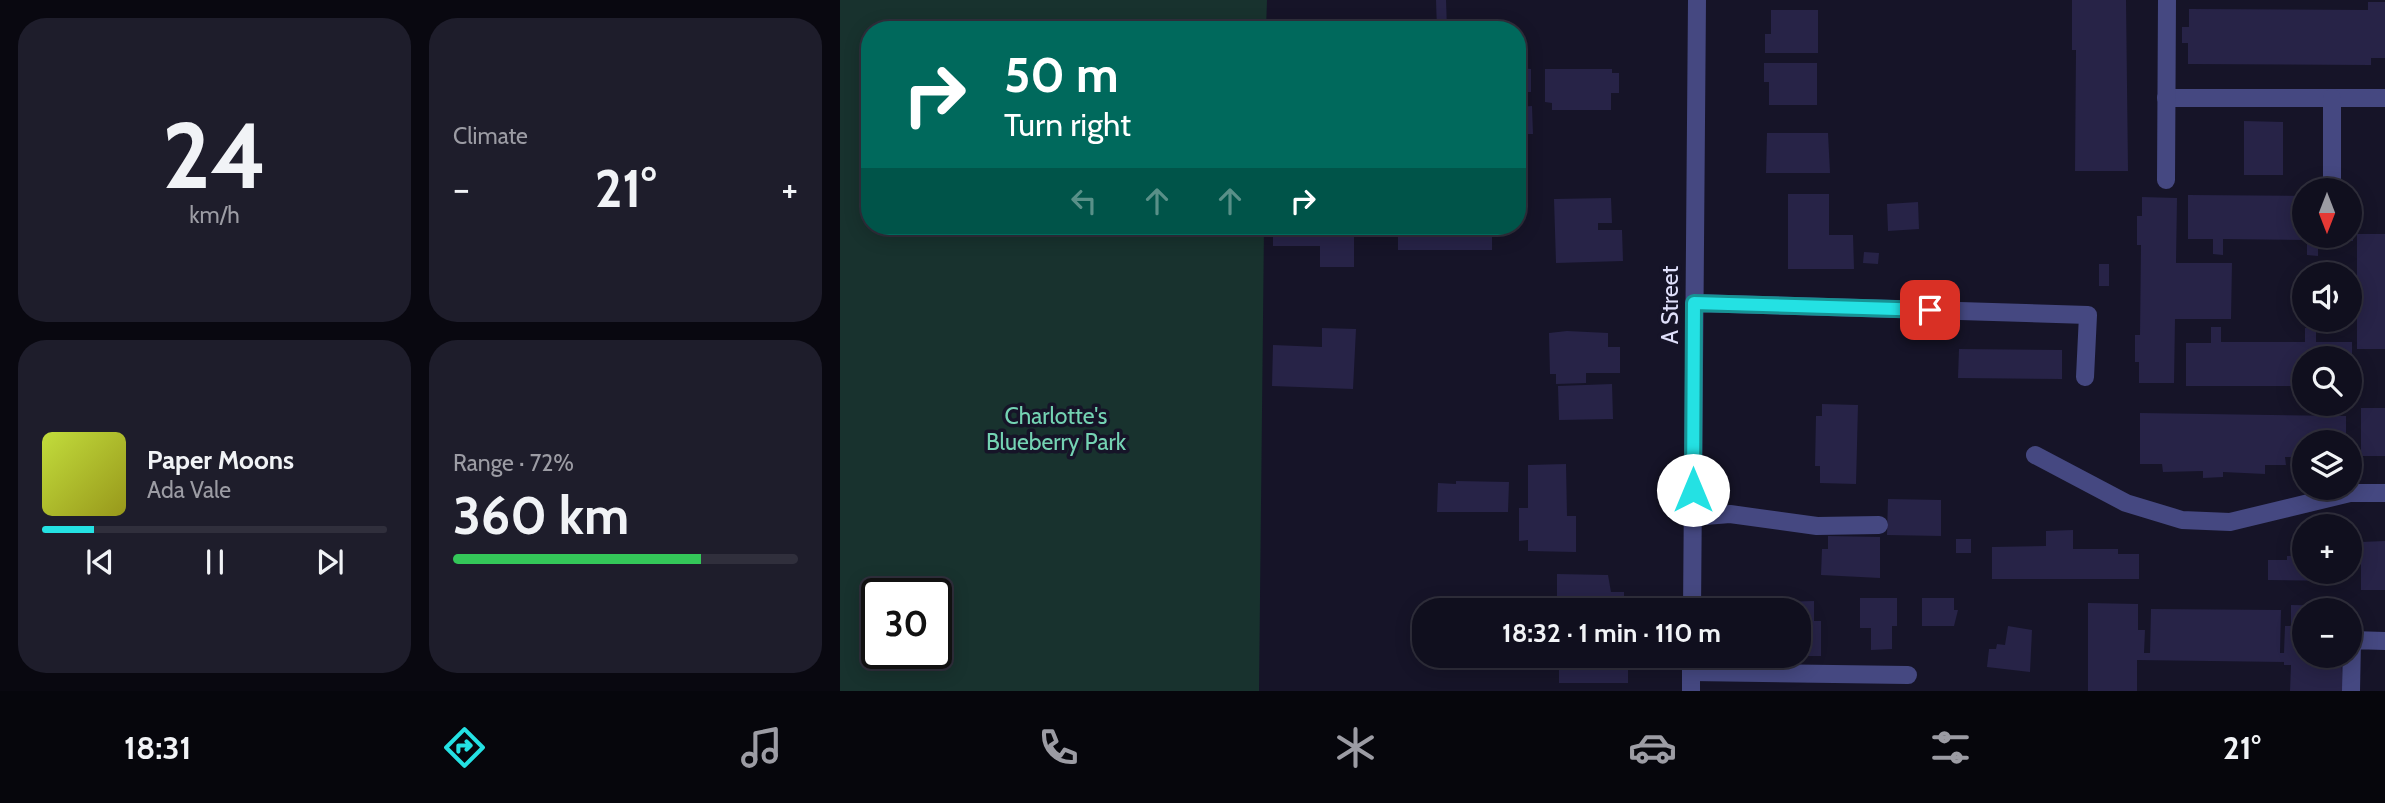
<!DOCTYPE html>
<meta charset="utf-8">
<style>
body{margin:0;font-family:Cabin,sans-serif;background:#1e1d2b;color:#f1f3f6;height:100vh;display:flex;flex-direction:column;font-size:26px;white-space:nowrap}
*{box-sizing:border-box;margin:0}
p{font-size:23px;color:#9c9ca4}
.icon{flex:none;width:38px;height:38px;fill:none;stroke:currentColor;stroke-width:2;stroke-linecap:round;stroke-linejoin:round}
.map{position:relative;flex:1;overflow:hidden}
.side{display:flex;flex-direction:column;gap:18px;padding:18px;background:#090810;width:840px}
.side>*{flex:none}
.hud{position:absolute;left:21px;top:21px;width:665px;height:214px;border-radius:28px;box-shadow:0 4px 18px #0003,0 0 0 2px #302f3c;background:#00695c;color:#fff;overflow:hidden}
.needle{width:46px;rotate:180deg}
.buttons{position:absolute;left:1452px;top:178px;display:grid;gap:14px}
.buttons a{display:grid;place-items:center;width:70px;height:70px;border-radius:50%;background:#100f1e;box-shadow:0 4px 18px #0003,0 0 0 2px #302f3c;font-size:35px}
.speed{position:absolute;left:21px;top:578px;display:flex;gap:14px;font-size:35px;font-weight:700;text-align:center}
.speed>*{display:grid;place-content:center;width:91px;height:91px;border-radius:50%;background:#100f1e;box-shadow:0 4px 18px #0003,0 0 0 2px #302f3c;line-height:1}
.speed .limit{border:4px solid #111;border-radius:10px;background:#fff;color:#111}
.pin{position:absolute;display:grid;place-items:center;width:60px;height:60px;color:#fff;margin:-30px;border-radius:14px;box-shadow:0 4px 10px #0006}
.me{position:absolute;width:77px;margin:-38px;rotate:0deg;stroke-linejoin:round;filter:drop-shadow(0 0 5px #0008)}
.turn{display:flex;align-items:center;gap:24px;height:147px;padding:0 28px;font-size:32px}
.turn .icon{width:91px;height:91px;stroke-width:2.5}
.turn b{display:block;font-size:49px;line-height:60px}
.lanes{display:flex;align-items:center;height:66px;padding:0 28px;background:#0003;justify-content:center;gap:35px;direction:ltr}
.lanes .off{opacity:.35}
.big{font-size:52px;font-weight:700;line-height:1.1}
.side .tile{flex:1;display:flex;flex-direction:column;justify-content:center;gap:10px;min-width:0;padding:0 24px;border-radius:28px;background:#1e1d2b}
.side .dial{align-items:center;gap:0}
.dial b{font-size:91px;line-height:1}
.song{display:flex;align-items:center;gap:21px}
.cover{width:84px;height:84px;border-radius:10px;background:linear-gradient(135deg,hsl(70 70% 55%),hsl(60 70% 35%))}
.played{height:7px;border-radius:4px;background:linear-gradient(90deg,#24e1e3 15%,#302f3c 15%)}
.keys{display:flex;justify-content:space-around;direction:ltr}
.heat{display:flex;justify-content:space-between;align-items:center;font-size:38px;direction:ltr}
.charge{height:10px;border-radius:5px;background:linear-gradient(90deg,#34c759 72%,#302f3c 0)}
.side .tiles{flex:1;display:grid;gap:18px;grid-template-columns:repeat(2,1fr)}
.trip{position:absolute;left:572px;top:598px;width:399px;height:70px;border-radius:28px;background:#100f1e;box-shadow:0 4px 18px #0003,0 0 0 2px #302f3c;font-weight:700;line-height:70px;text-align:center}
.tabs{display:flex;height:112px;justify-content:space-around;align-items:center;background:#06060c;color:#9c9ca4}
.tabs .icon{width:49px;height:49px}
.tabs .active{color:#24e1e3}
.tabs b{font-size:32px;color:#f1f3f6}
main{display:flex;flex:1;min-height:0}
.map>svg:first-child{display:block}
.green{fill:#18322e;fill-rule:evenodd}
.building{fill:#272347}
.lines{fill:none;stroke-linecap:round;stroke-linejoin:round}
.minor{stroke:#454881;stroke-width:18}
.route-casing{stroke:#179294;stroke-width:18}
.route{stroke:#24e1e3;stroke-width:12}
.labels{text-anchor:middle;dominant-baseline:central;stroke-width:7;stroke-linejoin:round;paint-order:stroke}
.street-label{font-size:23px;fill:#e0e0fb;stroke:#161428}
.park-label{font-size:23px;fill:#74d3b3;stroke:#161428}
</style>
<main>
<section class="side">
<div class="tiles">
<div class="tile dial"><b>24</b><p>km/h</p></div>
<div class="tile"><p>Climate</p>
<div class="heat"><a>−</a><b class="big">21°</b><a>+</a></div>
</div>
<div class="tile">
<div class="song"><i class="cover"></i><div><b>Paper Moons</b><p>Ada Vale</p></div></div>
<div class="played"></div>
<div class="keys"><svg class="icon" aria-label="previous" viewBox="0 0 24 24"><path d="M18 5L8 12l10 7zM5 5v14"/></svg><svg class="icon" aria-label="pause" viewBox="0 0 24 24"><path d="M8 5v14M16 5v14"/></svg><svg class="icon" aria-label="next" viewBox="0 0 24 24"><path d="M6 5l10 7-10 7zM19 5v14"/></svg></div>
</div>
<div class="tile"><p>Range · 72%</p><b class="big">360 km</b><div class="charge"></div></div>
</div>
</section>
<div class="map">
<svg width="1545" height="691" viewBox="0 0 1545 691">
<rect width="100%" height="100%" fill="#161428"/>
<path class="green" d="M0 0H427L426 30H30V226H424L419 691H0ZM37 593H96V653H37Z"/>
<g class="building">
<polygon points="596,0 606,0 607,29 597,30"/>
<polygon points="1232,0 1286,0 1288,171 1235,171 1236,50 1232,50"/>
<polygon points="1528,2 1545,2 1545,58 1531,58 1531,65 1348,64 1348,43 1342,43 1342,27 1349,27 1349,9 1528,10"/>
<polygon points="931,10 978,10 978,53 925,53 925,34 931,34"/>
<polygon points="924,63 977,63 977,105 929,105 929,82 924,82"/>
<polygon points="677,68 691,69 691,92 677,92"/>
<polygon points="705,69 772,69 772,73 779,73 779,93 771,93 771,110 712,110 712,103 705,102"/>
<polygon points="692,106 693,134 677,134 677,107"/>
<polygon points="1404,121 1443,122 1443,175 1404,175"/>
<polygon points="927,133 988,133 990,173 926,173"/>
<polygon points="948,194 989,194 989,235 1013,235 1014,269 948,269"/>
<polygon points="1348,195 1465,196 1465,236 1510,236 1510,197 1514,197 1513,241 1478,240 1478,256 1467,255 1467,240 1383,239 1383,255 1373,254 1373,239 1348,239"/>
<polygon points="1302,197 1337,198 1336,263 1392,263 1391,319 1335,319 1334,383 1299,383 1299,362 1295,362 1295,335 1300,335 1301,245 1297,245 1297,216 1302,216"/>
<polygon points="771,198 772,223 758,223 758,230 782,230 783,261 716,263 714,199"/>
<polygon points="1078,202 1079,229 1048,231 1047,204"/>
<polygon points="433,226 514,226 514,267 480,267 480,246 433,246"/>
<rect x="558" y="226" width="94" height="24"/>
<rect x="1517" y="234" width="28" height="115"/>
<polygon points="1024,252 1039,253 1038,264 1023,263"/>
<rect x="1259" y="264" width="10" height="22"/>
<polygon points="1371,327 1381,327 1381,342 1465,342 1465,328 1476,328 1476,342 1512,342 1512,359 1465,359 1465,386 1346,386 1346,343 1371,343"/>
<polygon points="482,328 516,329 513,389 432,386 433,345 482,347"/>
<polygon points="727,331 768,333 768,347 780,347 780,373 746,373 746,383 716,384 716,374 710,374 709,333"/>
<polygon points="1119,349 1222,350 1222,379 1118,378"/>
<polygon points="772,384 773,419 719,420 718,386"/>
<polygon points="982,404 1018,405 1016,484 980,483 980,466 975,466 976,416 982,416"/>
<rect x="1521" y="408" width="24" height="48"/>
<polygon points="1300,413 1506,416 1506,443 1465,443 1465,457 1445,457 1446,465 1425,465 1425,474 1383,472 1383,477 1363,478 1363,471 1323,472 1322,464 1300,464"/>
<polygon points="726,464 727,516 736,516 736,552 688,551 688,540 679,541 679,508 688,508 688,465"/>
<polygon points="616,481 669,482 668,512 597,512 598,483 616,484"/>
<polygon points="1048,499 1101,500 1101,536 1047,535"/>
<polygon points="1233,530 1233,549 1278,549 1278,554 1299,554 1299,579 1152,579 1152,547 1206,546 1206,531"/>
<polygon points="988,536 1040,537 1040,578 981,575 982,549 988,549"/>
<rect x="1116" y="539" width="15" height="14"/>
<polygon points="1545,541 1545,590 1521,590 1521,542"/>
<polygon points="1447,556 1465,556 1465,572 1505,572 1505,581 1428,580 1428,560 1447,560"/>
<polygon points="717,574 768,575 771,592 784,592 784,611 722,611 722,602 717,602"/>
<polygon points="1020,598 1057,598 1057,626 1052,626 1052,649 1031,650 1031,628 1020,628"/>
<polygon points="1082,598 1114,598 1114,610 1118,610 1114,626 1082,626"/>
<polygon points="974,601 974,621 981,621 981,656 959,656 959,611 937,611 937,602"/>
<polygon points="1248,603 1298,604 1298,630 1305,630 1304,653 1310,653 1311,609 1441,610 1440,653 1444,653 1445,626 1451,626 1451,605 1504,606 1504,611 1465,611 1465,656 1501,656 1503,691 1450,691 1451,665 1444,665 1444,662 1297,660 1297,691 1248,691"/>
<polygon points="1168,626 1192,630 1190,672 1147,667 1149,649 1156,649 1157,644 1165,645"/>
<polygon points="711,656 788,656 788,683 719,683 719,667 711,666"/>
</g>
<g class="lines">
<g class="minor">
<polyline points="1326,98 1545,98"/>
<polyline points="1492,98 1492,184"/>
<polyline points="1326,180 1327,0"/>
<polyline points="854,303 1248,315 1245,377"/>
<polyline points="1195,455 1286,503 1342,520 1390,522 1510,493 1545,493"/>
<polyline points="852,517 890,514 977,526 1039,525"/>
<polyline points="852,611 857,0"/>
<polyline points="851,672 1068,675"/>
<polyline points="851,691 851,656"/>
<polyline points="1511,691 1512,640 1545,641"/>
</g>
</g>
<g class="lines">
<defs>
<polyline id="route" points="853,490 854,303 1090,310"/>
</defs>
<use href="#route" class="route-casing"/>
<use href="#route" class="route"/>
</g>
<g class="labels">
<g class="street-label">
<text transform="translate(830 305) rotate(-90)">A Street</text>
</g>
<g class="park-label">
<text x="216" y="416">Charlotte's<tspan x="216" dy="26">Blueberry Park</tspan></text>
</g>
</g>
</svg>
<div class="buttons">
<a><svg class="needle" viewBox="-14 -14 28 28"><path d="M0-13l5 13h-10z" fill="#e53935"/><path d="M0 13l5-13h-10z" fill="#9c9ca4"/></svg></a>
<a><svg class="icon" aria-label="sound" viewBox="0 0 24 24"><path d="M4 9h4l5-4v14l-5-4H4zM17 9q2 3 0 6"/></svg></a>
<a><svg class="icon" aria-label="search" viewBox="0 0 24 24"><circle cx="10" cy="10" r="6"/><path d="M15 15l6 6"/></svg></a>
<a><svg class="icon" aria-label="layers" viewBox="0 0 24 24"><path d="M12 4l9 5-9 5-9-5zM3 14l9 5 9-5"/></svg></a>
<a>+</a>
<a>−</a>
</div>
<div class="speed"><div class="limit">30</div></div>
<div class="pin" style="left:1090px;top:310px;background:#d93025"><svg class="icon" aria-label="arrive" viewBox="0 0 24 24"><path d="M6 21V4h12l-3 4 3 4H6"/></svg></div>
<svg class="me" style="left:853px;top:490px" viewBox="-20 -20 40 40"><circle r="19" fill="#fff"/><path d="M0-13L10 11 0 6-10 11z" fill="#24e1e3"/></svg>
<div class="trip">18:32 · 1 min · 110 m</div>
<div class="hud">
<div class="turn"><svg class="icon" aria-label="right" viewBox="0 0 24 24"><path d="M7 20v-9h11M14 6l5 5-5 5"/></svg><div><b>50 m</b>Turn right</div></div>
<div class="lanes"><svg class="icon off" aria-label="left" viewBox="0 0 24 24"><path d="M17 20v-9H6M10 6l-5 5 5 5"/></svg><svg class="icon off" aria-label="ahead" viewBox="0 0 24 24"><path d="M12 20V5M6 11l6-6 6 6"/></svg><svg class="icon off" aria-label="ahead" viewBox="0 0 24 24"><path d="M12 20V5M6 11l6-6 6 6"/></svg><svg class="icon" aria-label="right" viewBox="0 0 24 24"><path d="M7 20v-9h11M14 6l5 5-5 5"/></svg></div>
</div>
</div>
</main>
<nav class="tabs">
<b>18:31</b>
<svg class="icon active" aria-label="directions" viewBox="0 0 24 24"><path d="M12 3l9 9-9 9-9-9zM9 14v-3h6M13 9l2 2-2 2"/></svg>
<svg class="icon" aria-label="music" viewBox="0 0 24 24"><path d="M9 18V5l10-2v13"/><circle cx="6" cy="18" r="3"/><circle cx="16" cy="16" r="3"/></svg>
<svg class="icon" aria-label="phone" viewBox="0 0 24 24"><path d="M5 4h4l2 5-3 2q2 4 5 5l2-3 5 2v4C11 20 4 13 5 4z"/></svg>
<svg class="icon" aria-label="climate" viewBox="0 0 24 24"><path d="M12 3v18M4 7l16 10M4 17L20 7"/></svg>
<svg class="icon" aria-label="car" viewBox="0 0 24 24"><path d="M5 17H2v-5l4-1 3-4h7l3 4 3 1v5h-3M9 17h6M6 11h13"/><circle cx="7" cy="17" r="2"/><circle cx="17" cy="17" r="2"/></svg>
<svg class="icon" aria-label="filters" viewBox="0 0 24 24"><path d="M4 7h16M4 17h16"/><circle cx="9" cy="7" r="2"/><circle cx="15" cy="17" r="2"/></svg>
<b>21°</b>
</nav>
